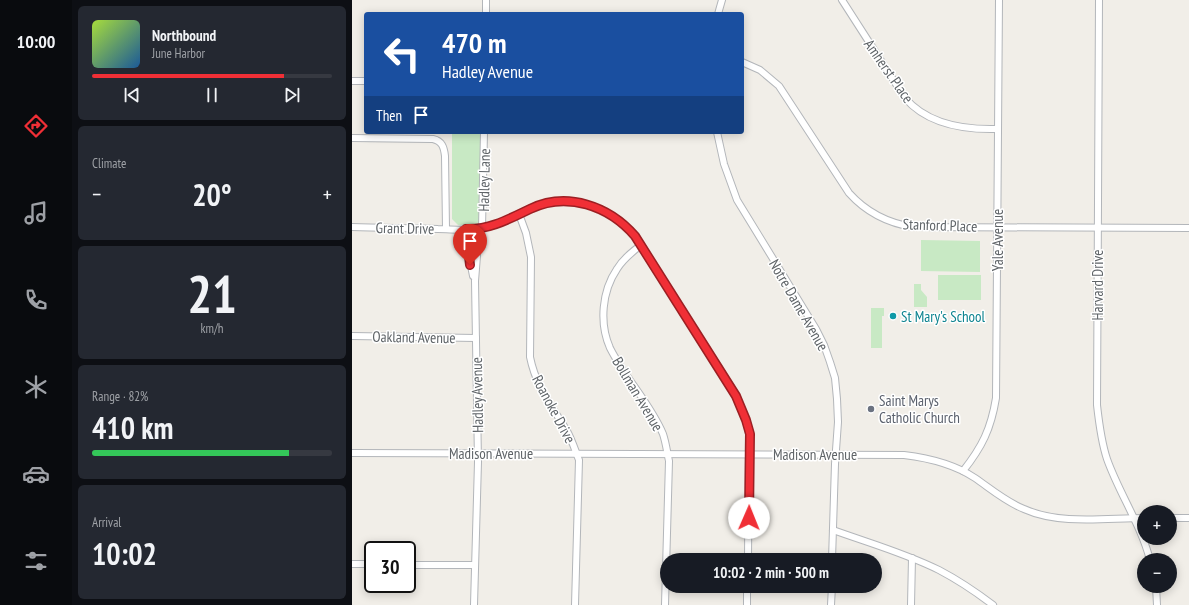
<!DOCTYPE html>
<meta charset="utf-8">
<style>
body{margin:0;font-family:"PT Sans Narrow",sans-serif;background:#242831;color:#f1f3f6;height:100vh;display:flex;flex-direction:column;font-size:15px;white-space:nowrap}
*{box-sizing:border-box;margin:0}
p{font-size:13px;color:#9ea1a6}
.icon{flex:none;width:22px;height:22px;fill:none;stroke:currentColor;stroke-width:2;stroke-linecap:round;stroke-linejoin:round}
.map{position:relative;flex:1;overflow:hidden}
.side{display:flex;flex-direction:column;gap:6px;padding:6px;background:#0d0f14;width:280px}
.side>*{flex:none}
.top-card{position:absolute;left:12px;top:12px;width:380px;height:122px;border-radius:4px;box-shadow:0 2px 10px #0003;background:#1a4fa0;color:#fff;overflow:hidden}
.buttons{position:absolute;left:785px;top:505px;display:grid;gap:8px}
.buttons a{display:grid;place-items:center;width:40px;height:40px;border-radius:50%;background:#171b24;box-shadow:0 2px 10px #0003;font-size:20px}
.speed{position:absolute;left:12px;top:541px;display:flex;gap:8px;font-size:20px;font-weight:700;text-align:center}
.speed>*{display:grid;place-content:center;width:52px;height:52px;border-radius:50%;background:#171b24;box-shadow:0 2px 10px #0003;line-height:1}
.speed .limit{border:2px solid #111;border-radius:6px;background:#fff;color:#111}
.pin{position:absolute;display:grid;place-items:center;width:34px;height:34px;color:#fff;margin:-41px -17px;border-radius:50% 50% 50% 0;rotate:-45deg;box-shadow:0 0 4px #0007}
.pin .icon{rotate:45deg}
.me{position:absolute;width:44px;margin:-22px;rotate:1deg;stroke-linejoin:round;filter:drop-shadow(0 0 3px #0008)}
.turn{display:flex;align-items:center;gap:14px;height:84px;padding:0 12px;font-size:18px}
.turn .icon{width:52px;height:52px;stroke-width:2.5}
.turn b{display:block;font-size:28px;line-height:34px}
.then{display:flex;align-items:center;height:38px;padding:0 12px;background:#0003;gap:8px;font-size:15px}
.big{font-size:30px;font-weight:700;line-height:1.1}
.side .card{flex:1;display:flex;flex-direction:column;justify-content:center;gap:6px;min-width:0;padding:0 14px;border-radius:6px;background:#242831}
.side .dial{align-items:center;gap:0}
.dial b{font-size:52px;line-height:1}
.song{display:flex;align-items:center;gap:12px}
.cover{width:48px;height:48px;border-radius:6px;background:linear-gradient(135deg,hsl(80 70% 55%),hsl(210 70% 35%))}
.played{height:4px;border-radius:2px;background:linear-gradient(90deg,#f02f36 80%,#363941 80%)}
.keys{display:flex;justify-content:space-around;direction:ltr}
.heat{display:flex;justify-content:space-between;align-items:center;font-size:22px;direction:ltr}
.charge{height:6px;border-radius:3px;background:linear-gradient(90deg,#34c759 82%,#363941 0)}
.trip{position:absolute;left:308px;top:553px;width:222px;height:40px;border-radius:20px;background:#171b24;box-shadow:0 2px 10px #0003;font-weight:700;line-height:40px;text-align:center}
main{display:flex;flex:1;min-height:0}
.menu{display:flex;flex-direction:column;width:72px;justify-content:space-around;align-items:center;background:#090b0e;color:#9ea1a6}
.menu .icon{width:28px;height:28px}
.menu .selected{color:#f02f36}
.menu b{font-size:18px;color:#f1f3f6}
.map>svg:first-child{display:block}
.green{fill:#c8e9c4}
.lines{fill:none;stroke-linecap:round;stroke-linejoin:round}
.minor-casing{stroke:#b3b6ba;stroke-width:8}
.minor{stroke:#fff;stroke-width:6}
.route-casing{stroke:#9c1f23;stroke-width:10}
.route{stroke:#f02f36;stroke-width:7}
.culture-dot{fill:#0f9aa8;stroke:#fff;stroke-width:1.5}
.worship-dot{fill:#6b7280;stroke:#fff;stroke-width:1.5}
.labels{text-anchor:middle;dominant-baseline:central;stroke-width:3;stroke-linejoin:round;paint-order:stroke}
.street-label{font-size:15px;fill:#5f6468;stroke:#fff}
.culture-label{font-size:15px;fill:#0d838f;stroke:#fff;text-anchor:start}
.worship-label{font-size:15px;fill:#5b616d;stroke:#fff;text-anchor:start}
</style>
<main>
<nav class="menu">
<b>10:00</b>
<svg class="icon selected" aria-label="directions" viewBox="0 0 24 24"><path d="M12 3l9 9-9 9-9-9zM9 14v-3h6M13 9l2 2-2 2"/></svg>
<svg class="icon" aria-label="music" viewBox="0 0 24 24"><path d="M9 18V5l10-2v13"/><circle cx="6" cy="18" r="3"/><circle cx="16" cy="16" r="3"/></svg>
<svg class="icon" aria-label="phone" viewBox="0 0 24 24"><path d="M5 4h4l2 5-3 2q2 4 5 5l2-3 5 2v4C11 20 4 13 5 4z"/></svg>
<svg class="icon" aria-label="climate" viewBox="0 0 24 24"><path d="M12 3v18M4 7l16 10M4 17L20 7"/></svg>
<svg class="icon" aria-label="car" viewBox="0 0 24 24"><path d="M5 17H2v-5l4-1 3-4h7l3 4 3 1v5h-3M9 17h6M6 11h13"/><circle cx="7" cy="17" r="2"/><circle cx="17" cy="17" r="2"/></svg>
<svg class="icon" aria-label="filters" viewBox="0 0 24 24"><path d="M4 7h16M4 17h16"/><circle cx="9" cy="7" r="2"/><circle cx="15" cy="17" r="2"/></svg>
</nav>
<section class="side">
<div class="card">
<div class="song"><i class="cover"></i><div><b>Northbound</b><p>June Harbor</p></div></div>
<div class="played"></div>
<div class="keys"><svg class="icon" aria-label="previous" viewBox="0 0 24 24"><path d="M18 5L8 12l10 7zM5 5v14"/></svg><svg class="icon" aria-label="pause" viewBox="0 0 24 24"><path d="M8 5v14M16 5v14"/></svg><svg class="icon" aria-label="next" viewBox="0 0 24 24"><path d="M6 5l10 7-10 7zM19 5v14"/></svg></div>
</div>
<div class="card"><p>Climate</p>
<div class="heat"><a>−</a><b class="big">20°</b><a>+</a></div>
</div>
<div class="card dial"><b>21</b><p>km/h</p></div>
<div class="card"><p>Range · 82%</p><b class="big">410 km</b><div class="charge"></div></div>
<div class="card"><p>Arrival</p><b class="big">10:02</b></div>
</section>
<div class="map">
<svg width="837" height="605" viewBox="0 0 837 605">
<rect width="100%" height="100%" fill="#f1eee8"/>
<g class="green">
<polygon points="100,132 130,132 129,219 127,224 106,225 100,219"/>
<polygon points="569,240 628,241 628,272 569,271"/>
<rect x="586" y="275" width="43" height="25"/>
<polygon points="562,284 569,284 569,290 575,297 575,307 562,307"/>
<polygon points="519,308 532,308 532,316 530,316 530,348 519,348"/>
</g>
<g class="lines">
<defs>
<g id="minor">
<path d="M490 0 553 98C576 125 612 130 646 129"/>
<path d="M747 0 745 405C747 423 749 441 755 459 767 493 789 525 798 560"/>
<polyline points="134,14 134,0"/>
<polyline points="366,14 370,0"/>
<path d="M390 62 408 70 427 86 497 193C514 212 535 223 561 227L837 228"/>
<polyline points="0,81 12,81"/>
<polyline points="365,132 372,164 385,200 464,329 472,345 478,362 483,378 485,399 486,422 483,464 480,560"/>
<path d="M0 138 81 139C90 141 92 147 93 156L94 229"/>
<path d="M167 214 174 233 179 257 178 357C184 387 200 406 215 431 220 440 223 450 227 460L223 605"/>
<path d="M0 227C29 228 57 228 86 229 98 229 112 231 125 229 145 227 161 216 179 208 217 192 258 206 283 236L384 395 394 420 397 434 396 560"/>
<polyline points="130,228 132,132"/>
<polyline points="114,229 115,245 121,276"/>
<path d="M289 245C280 252 271 259 265 269 250 291 247 323 258 348 273 378 298 403 311 434 314 443 315 452 317 461L313 605"/>
<polyline points="0,336 124,338"/>
<path d="M0 453 552 455C577 458 602 464 623 478 639 489 654 502 672 509 708 525 753 518 792 518"/>
<path d="M611 471C630 447 639 429 644 398L647 0"/>
<polyline points="818,518 837,518"/>
<path d="M481 530C517 543 553 553 587 570 606 580 624 592 641 605"/>
<polyline points="0,564 21,564"/>
<polyline points="55,565 123,565"/>
<polyline points="804,586 805,605"/>
<polyline points="122,605 126,462 123,281 125,256 124,230"/>
<polyline points="395,605 395,586"/>
<polyline points="479,605 480,586"/>
<polyline points="559,605 560,558"/>
</g>
</defs>
<use href="#minor" class="minor-casing"/>
<use href="#minor" class="minor"/>
</g>
<g class="lines">
<defs>
<path id="route" d="M118 265 114 229C137 230 157 219 178 209 215 191 257 206 283 236L384 396 394 420 398 434 397 518"/>
</defs>
<use href="#route" class="route-casing"/>
<use href="#route" class="route"/>
</g>
<circle class="culture-dot" cx="541" cy="316" r="4"/>
<circle class="worship-dot" cx="519" cy="409" r="4"/>
<g class="labels">
<g class="street-label">
<text transform="translate(537 71) rotate(55)">Amherst Place</text>
<text transform="translate(132 180) rotate(-89)">Hadley Lane</text>
<text transform="translate(588 225) rotate(2)">Stanford Place</text>
<text transform="translate(53 228) rotate(1)">Grant Drive</text>
<text transform="translate(645 240) rotate(-90)">Yale Avenue</text>
<text transform="translate(745 285) rotate(-90)">Harvard Drive</text>
<text transform="translate(447 305) rotate(60)">Notre Dame Avenue</text>
<text transform="translate(62 337) rotate(1)">Oakland Avenue</text>
<text transform="translate(286 394) rotate(59)">Bollman Avenue</text>
<text transform="translate(125 395) rotate(-91)">Hadley Avenue</text>
<text transform="translate(202 409) rotate(62)">Roanoke Drive</text>
<text x="139" y="453">Madison Avenue</text>
<text x="463" y="454">Madison Avenue</text>
</g>
<g class="culture-label">
<text x="549" y="316">St Mary's School</text>
</g>
<g class="worship-label">
<text x="527" y="400">Saint Marys<tspan x="527" dy="17">Catholic Church</tspan></text>
</g>
</g>
</svg>
<div class="buttons">
<a>+</a>
<a>−</a>
</div>
<div class="speed"><div class="limit">30</div></div>
<div class="pin" style="left:118px;top:265px;background:#d93025"><svg class="icon" aria-label="arrive" viewBox="0 0 24 24"><path d="M6 21V4h12l-3 4 3 4H6"/></svg></div>
<svg class="me" style="left:397px;top:518px" viewBox="-20 -20 40 40"><circle r="19" fill="#fff"/><path d="M0-13L10 11 0 6-10 11z" fill="#f02f36"/></svg>
<div class="trip">10:02 · 2 min · 500 m</div>
<div class="top-card">
<div class="turn"><svg class="icon" aria-label="left" viewBox="0 0 24 24"><path d="M17 20v-9H6M10 6l-5 5 5 5"/></svg><div><b>470 m</b>Hadley Avenue</div></div>
<div class="then">Then<svg class="icon" aria-label="arrive" viewBox="0 0 24 24"><path d="M6 21V4h12l-3 4 3 4H6"/></svg></div>
</div>
</div>
</main>
